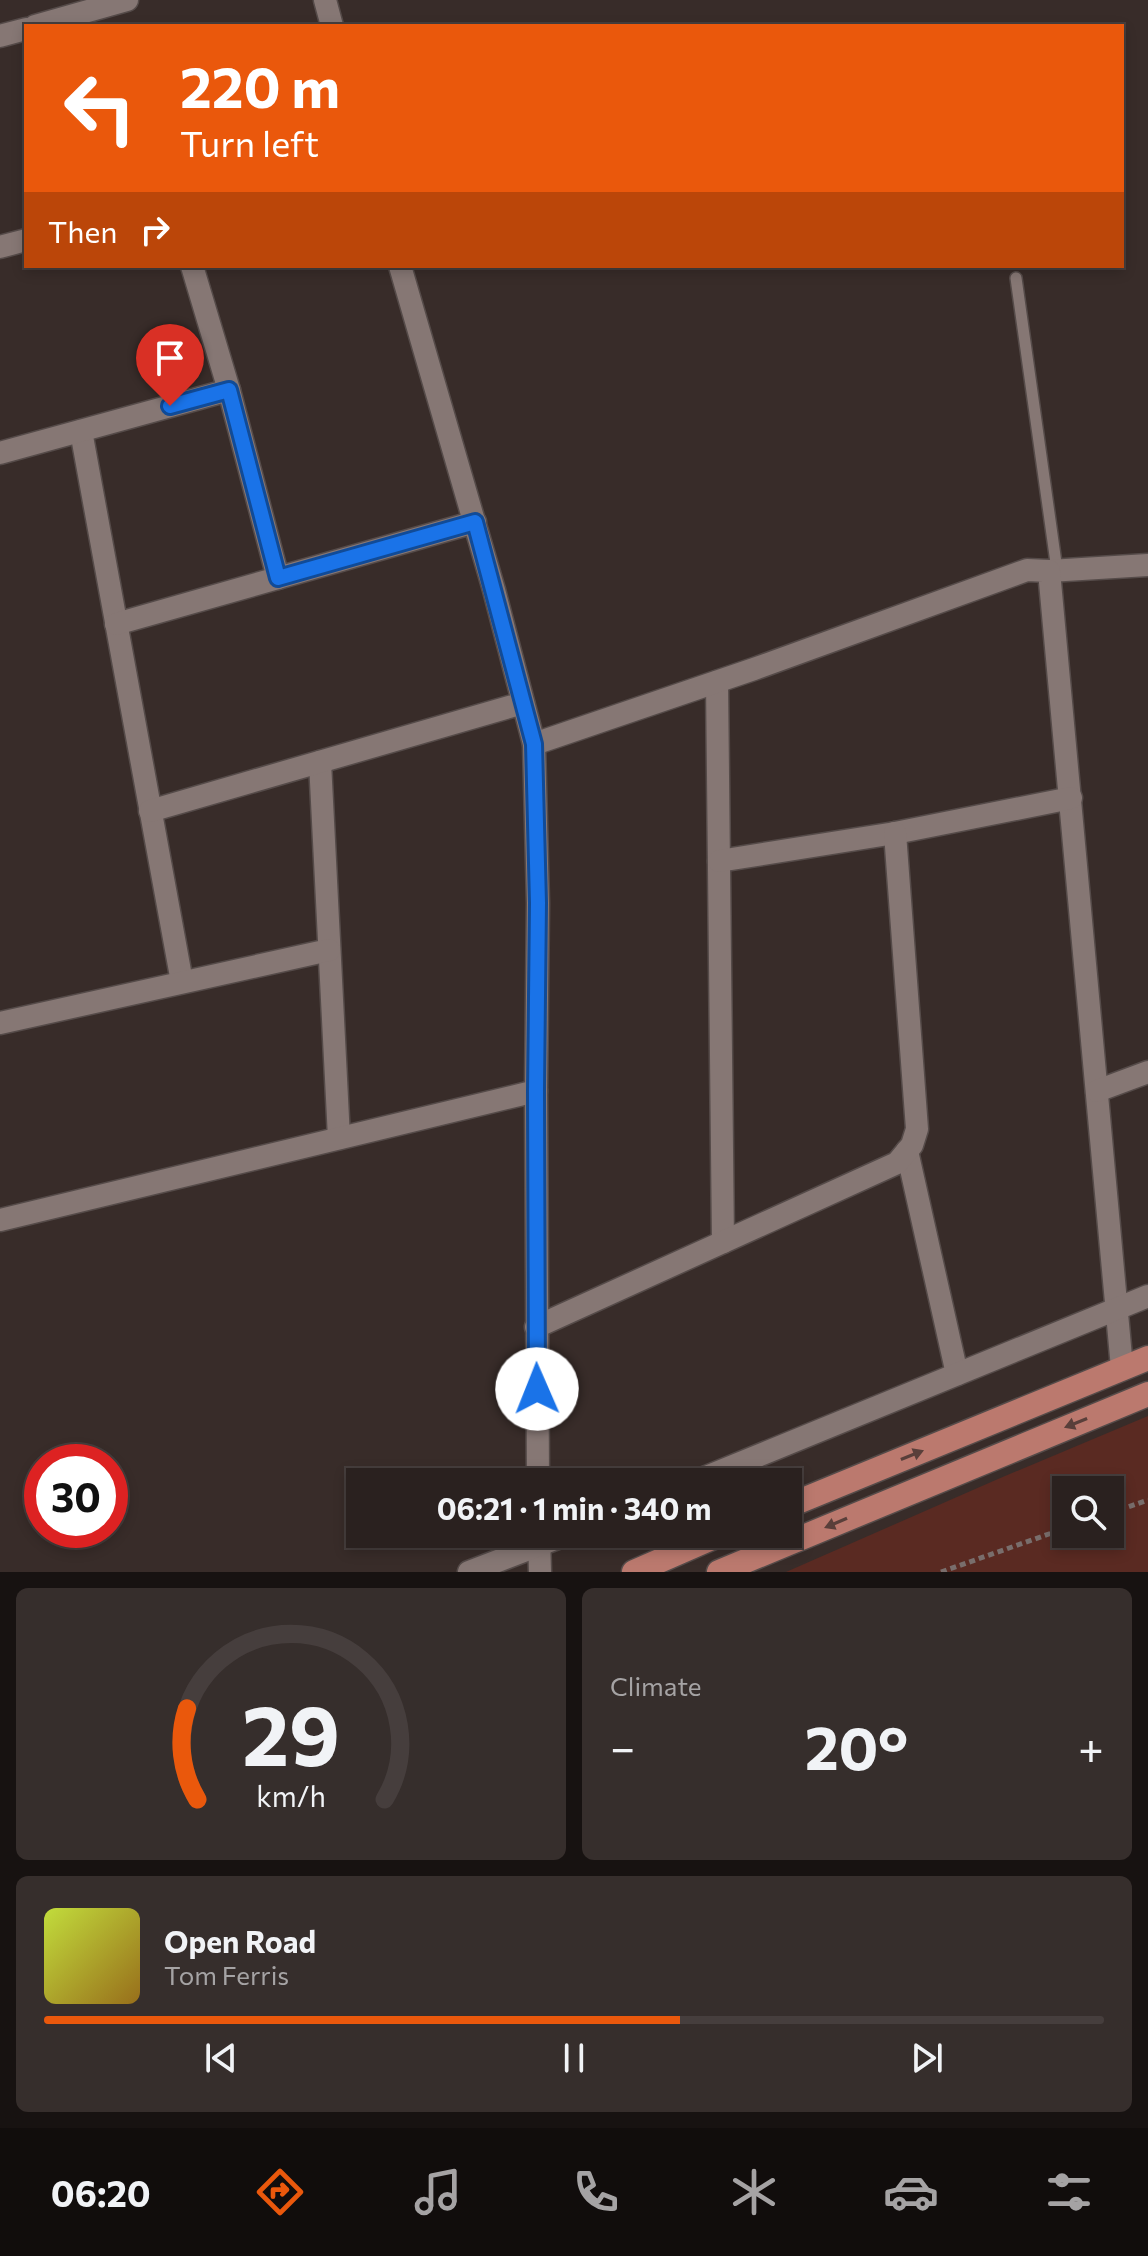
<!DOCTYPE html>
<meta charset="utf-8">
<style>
body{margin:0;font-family:Commissioner,sans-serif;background:#362e2c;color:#f1f3f6;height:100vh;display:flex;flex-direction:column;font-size:30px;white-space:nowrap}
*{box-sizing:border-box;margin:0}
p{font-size:26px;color:#a5a3a4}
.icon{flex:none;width:44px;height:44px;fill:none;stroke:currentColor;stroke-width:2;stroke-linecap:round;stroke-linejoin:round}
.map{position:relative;height:1572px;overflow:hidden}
.details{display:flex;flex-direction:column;gap:16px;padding:16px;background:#171211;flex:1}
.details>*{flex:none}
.guide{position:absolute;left:24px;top:24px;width:1100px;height:244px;border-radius:0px;box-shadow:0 4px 12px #0003,0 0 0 2px #463e3d;background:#ea580c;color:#fff;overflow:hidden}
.buttons{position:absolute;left:1052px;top:1476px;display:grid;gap:16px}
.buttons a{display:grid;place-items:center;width:72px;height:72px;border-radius:0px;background:#2a211f;box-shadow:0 4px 12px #0003,0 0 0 2px #463e3d;font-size:40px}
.speed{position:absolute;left:24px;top:1444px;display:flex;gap:16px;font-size:40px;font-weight:700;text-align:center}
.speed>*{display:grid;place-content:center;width:104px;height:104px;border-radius:50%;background:#2a211f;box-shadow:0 4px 12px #0003,0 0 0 2px #463e3d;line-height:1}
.speed .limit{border:12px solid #d22;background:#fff;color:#111}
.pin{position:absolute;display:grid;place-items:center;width:68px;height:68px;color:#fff;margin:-82px -34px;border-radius:50% 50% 50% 0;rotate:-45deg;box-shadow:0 0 8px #0007}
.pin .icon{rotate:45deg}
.me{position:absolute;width:88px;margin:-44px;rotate:359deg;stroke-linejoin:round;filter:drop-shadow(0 0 6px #0008)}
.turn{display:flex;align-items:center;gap:28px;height:168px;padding:0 24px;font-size:36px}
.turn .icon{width:104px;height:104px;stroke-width:2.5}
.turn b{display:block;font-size:56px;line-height:68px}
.then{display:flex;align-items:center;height:76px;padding:0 24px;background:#0003;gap:16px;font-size:30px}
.big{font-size:60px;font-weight:700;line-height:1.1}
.details .tile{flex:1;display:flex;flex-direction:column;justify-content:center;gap:12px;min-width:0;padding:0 28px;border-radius:12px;background:#362e2c}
.details .dial{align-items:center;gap:0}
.dial svg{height:208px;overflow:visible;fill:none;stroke:#463e3d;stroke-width:7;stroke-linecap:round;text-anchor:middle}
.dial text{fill:#f1f3f6;stroke:none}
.song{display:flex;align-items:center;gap:24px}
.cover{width:96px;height:96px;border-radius:12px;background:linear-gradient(135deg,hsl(70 70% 55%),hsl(40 70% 35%))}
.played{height:8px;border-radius:4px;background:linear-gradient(90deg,#ea580c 60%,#463e3d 60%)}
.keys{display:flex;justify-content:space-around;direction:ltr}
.heat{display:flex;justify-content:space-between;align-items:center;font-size:44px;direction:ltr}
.details .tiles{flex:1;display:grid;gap:16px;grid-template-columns:1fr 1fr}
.tile:last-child{grid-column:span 2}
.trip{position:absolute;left:346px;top:1468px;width:456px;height:80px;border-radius:0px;background:#2a211f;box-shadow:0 4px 12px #0003,0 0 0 2px #463e3d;font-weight:700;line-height:80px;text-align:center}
.dock{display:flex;height:128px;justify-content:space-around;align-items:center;background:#110d0c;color:#a5a3a4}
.dock .icon{width:56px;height:56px}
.dock .selected{color:#ea580c}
.dock b{font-size:36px;color:#f1f3f6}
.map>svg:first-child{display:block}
.green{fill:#5a2a22;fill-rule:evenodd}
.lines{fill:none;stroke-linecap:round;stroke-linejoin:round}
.lane-casing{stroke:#554b49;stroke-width:14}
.street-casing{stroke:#554b49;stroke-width:25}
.primary-casing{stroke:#554b49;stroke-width:27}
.path{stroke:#796e6c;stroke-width:5;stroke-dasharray:6 4;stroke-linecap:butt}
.lane{stroke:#867774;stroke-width:11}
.street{stroke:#867774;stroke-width:22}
.primary{stroke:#bb796e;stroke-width:24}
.oneway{fill:#593f3a}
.route-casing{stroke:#114b97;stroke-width:20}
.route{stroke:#1a73e8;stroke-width:14}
</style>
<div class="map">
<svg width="1148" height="1572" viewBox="0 0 1148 1572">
<rect width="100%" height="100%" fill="#382c29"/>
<path class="green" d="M1148 1416V1572H786L998 1479ZM1066 1490H1110V1534H1066Z"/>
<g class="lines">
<defs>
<polyline id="lane" points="1016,278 1057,570"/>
<g id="street">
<polyline points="325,0 332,26"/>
<polyline points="35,26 127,0"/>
<polyline points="0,36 26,29"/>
<polyline points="0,247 26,240"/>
<polyline points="400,266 494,590 534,744 538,903 536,1091 538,1482"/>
<polyline points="229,390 278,578"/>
<polyline points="81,431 182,982"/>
<polyline points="0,453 229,390 192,266"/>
<polyline points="1049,571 1148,565"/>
<polyline points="116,624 475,522"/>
<polyline points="717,682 723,1242"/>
<polyline points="534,744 754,669 1027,570 1049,571 1122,1368"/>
<polyline points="320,762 339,1138"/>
<polyline points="150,811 523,703"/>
<polyline points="719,861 895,833 1071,798"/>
<polyline points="0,1023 329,950"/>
<polyline points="1097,1091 1148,1072"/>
<polyline points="907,1151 957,1374"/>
<polyline points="0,1220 536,1091"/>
<polyline points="536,1327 897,1163 912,1145 917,1129 895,833"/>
<polyline points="694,1482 1148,1296"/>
<polyline points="539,1535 540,1572"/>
<polyline points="469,1572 568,1534"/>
</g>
<g id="primary">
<polyline points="788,1506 1148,1358"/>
<polyline points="634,1572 721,1534"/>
<polyline points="719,1572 1148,1394"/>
</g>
</defs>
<use href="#lane" class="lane-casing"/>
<use href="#street" class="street-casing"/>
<use href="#primary" class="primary-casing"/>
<g class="path">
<polyline points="1110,1513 1148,1500"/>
<polyline points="941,1572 1066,1528"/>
</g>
<use href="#lane" class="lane"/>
<use href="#street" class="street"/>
<use href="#primary" class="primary"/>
</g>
<defs><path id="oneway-solid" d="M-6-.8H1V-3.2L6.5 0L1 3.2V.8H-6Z" transform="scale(2)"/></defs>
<g class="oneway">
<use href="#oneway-solid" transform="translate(1076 1423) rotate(158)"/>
<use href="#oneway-solid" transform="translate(912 1455) rotate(-22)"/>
<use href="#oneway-solid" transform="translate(836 1523) rotate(157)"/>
</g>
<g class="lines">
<defs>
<polyline id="route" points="170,406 229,390 278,578 475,522 534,744 538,903 536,1091 537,1389"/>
</defs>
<use href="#route" class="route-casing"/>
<use href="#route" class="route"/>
</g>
</svg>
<div class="buttons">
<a><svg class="icon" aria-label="search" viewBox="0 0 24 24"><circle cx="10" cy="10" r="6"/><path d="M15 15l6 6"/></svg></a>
</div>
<div class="speed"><div class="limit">30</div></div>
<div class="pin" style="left:170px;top:406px;background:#d93025"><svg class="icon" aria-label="arrive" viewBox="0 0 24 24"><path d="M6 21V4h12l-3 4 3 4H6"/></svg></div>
<svg class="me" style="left:537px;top:1389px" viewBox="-20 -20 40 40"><circle r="19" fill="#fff"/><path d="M0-13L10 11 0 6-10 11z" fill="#1a73e8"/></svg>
<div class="trip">06:21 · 1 min · 340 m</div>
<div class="guide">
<div class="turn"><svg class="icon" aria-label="left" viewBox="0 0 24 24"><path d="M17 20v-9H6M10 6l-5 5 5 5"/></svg><div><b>220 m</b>Turn left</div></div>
<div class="then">Then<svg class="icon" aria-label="right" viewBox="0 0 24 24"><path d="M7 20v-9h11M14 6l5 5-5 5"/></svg></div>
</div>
</div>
<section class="details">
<div class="tiles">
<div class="tile dial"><svg viewBox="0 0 100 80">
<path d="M14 69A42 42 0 1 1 86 69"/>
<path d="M14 69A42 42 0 0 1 10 34" stroke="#ea580c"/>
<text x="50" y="56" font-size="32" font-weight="700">29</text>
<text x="50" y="72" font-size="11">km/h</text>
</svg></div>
<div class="tile"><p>Climate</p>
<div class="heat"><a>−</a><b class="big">20°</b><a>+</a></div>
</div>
<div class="tile">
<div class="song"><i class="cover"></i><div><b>Open Road</b><p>Tom Ferris</p></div></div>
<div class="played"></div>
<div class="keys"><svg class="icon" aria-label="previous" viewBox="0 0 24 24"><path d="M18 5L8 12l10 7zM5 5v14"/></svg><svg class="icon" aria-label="pause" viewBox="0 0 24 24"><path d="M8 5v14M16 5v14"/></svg><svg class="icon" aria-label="next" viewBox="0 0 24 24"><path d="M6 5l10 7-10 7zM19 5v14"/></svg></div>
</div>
</div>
</section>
<nav class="dock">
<b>06:20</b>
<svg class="icon selected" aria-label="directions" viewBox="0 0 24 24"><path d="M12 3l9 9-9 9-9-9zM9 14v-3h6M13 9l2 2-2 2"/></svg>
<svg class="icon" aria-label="music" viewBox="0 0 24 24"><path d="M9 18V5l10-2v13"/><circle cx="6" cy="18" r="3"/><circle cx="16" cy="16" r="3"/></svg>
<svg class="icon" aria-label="phone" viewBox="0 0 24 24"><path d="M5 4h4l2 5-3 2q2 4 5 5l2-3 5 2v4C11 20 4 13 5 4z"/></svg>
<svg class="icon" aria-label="climate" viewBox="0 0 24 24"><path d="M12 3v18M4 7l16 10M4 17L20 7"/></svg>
<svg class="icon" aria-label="car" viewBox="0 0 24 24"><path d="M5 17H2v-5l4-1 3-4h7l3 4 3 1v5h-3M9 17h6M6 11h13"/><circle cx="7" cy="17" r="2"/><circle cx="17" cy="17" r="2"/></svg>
<svg class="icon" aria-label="filters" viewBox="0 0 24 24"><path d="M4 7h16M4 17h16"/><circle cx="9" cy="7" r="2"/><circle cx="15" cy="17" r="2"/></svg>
</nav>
